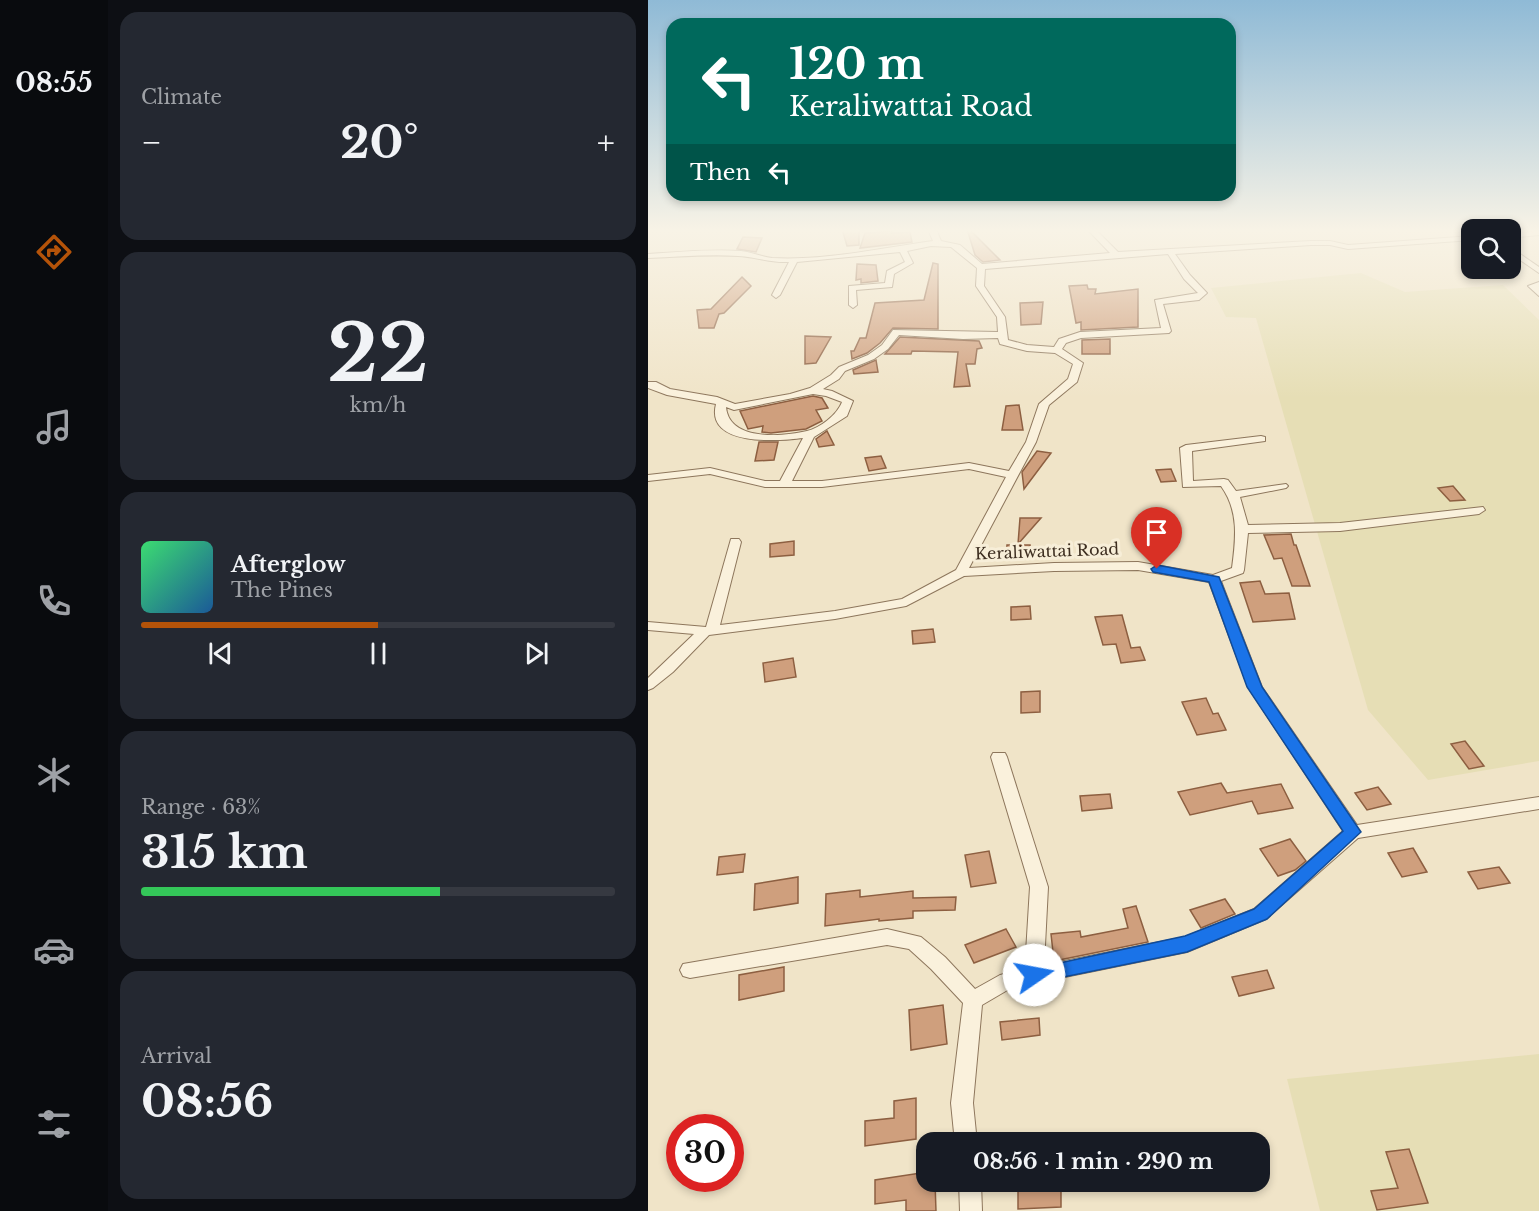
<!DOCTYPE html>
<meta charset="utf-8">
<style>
body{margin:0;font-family:"Libre Baskerville",serif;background:#242831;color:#f1f3f6;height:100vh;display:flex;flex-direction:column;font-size:22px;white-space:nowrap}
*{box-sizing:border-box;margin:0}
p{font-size:20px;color:#9ea1a6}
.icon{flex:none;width:33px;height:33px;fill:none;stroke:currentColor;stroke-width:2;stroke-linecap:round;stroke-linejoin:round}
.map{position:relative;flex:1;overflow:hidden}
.details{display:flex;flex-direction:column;gap:12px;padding:12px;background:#0d0f14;width:540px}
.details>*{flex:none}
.banner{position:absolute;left:18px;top:18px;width:570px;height:183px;border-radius:18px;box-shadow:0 3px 9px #0003;background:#00695c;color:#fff;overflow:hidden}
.buttons{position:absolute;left:813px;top:219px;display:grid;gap:12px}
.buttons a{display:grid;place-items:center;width:60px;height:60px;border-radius:12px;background:#171b24;box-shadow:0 3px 9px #0003;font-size:30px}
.speed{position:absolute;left:18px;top:1114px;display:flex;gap:12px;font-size:30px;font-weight:700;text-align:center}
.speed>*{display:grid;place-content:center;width:78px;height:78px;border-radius:50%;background:#171b24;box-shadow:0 3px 9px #0003;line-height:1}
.speed .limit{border:9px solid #d22;background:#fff;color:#111}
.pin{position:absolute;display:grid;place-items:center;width:51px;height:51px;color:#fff;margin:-62px -26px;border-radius:50% 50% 50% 0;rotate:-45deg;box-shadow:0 0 6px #0007}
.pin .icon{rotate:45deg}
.me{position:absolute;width:66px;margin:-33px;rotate:78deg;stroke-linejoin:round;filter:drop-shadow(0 0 4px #0008)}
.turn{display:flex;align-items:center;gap:21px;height:126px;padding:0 24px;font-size:27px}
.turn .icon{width:78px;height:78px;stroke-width:2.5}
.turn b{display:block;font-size:42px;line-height:51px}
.then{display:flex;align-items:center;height:57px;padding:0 24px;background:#0003;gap:12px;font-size:22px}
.big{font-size:45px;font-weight:800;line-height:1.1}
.details .card{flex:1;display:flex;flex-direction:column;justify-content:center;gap:9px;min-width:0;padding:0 21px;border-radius:18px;background:#242831}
.details .dial{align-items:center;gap:0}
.dial b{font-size:78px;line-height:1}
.song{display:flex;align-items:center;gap:18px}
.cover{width:72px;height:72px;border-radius:9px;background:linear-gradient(135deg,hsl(140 70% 55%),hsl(210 70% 35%))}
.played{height:6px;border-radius:3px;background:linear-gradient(90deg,#b45309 50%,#363941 50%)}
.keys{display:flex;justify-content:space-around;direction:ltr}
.heat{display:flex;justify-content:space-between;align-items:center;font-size:33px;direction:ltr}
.charge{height:9px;border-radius:4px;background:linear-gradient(90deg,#34c759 63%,#363941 0)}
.trip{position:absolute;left:268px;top:1132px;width:354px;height:60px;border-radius:18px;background:#171b24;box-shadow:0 3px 9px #0003;font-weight:800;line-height:60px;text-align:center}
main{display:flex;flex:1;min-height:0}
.tabs{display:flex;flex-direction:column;width:108px;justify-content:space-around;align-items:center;background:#090b0e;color:#9ea1a6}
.tabs .icon{width:42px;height:42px}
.tabs .active{color:#b45309}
.tabs b{font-size:27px;color:#f1f3f6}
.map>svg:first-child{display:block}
.farmland{fill:#e6deb5}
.building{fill:#cf9f7d;stroke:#8d5f41;stroke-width:1.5}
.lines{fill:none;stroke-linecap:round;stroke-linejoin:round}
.street-casing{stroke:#8d765c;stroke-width:2}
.street{fill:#faf1dc;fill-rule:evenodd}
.route{fill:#1a73e8;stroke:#114b97;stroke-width:1.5}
.labels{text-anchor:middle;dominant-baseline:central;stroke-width:6;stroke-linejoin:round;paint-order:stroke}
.street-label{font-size:16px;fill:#3d2e20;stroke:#f7eed8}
</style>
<main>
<nav class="tabs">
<b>08:55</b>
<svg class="icon active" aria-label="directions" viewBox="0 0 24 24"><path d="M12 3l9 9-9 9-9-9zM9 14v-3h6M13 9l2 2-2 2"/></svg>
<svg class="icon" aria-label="music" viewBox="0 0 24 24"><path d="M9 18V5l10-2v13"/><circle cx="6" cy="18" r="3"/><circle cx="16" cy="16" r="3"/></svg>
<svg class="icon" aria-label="phone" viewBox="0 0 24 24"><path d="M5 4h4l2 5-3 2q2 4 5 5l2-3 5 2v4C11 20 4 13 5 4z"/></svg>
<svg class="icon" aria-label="climate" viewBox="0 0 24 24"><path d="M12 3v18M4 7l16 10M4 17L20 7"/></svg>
<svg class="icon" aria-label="car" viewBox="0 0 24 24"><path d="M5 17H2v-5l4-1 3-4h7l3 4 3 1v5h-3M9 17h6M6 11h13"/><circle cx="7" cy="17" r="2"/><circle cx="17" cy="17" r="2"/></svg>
<svg class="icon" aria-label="filters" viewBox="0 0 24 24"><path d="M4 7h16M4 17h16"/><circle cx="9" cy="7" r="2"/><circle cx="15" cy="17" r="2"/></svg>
</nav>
<section class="details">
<div class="card"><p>Climate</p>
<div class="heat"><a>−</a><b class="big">20°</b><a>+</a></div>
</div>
<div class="card dial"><b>22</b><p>km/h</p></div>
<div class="card">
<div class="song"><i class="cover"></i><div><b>Afterglow</b><p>The Pines</p></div></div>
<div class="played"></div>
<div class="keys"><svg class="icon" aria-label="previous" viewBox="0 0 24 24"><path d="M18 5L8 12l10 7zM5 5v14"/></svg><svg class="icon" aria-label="pause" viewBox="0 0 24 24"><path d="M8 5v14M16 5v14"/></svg><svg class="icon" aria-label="next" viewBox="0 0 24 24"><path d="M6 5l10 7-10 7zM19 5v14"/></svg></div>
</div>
<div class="card"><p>Range · 63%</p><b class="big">315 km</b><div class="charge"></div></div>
<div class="card"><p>Arrival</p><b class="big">08:56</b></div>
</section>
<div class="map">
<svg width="891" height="1211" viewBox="0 0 891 1211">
<rect width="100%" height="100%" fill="#f0e4c8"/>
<g class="farmland">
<polygon points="713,273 757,292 855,285 891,320 891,761 780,780 720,710 608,318 578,317 563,288"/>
<polygon points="891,1054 891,1211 672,1211 639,1079"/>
</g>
<g class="building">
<polygon points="194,229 211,229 211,245 199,246"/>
<polygon points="319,229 321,229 352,260 335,262 327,255"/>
<polygon points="245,231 244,233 262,232 264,242 212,248 217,233"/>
<polygon points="95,237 114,238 108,252 89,249"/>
<polygon points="285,263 290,264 290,329 245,328 232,343 219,353 204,359 203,351 206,351 212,338 218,338 227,303 276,300"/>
<polygon points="209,264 228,265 230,281 213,283 213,279 208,280"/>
<polygon points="94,277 103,286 76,313 71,314 66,328 51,328 49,310 63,309"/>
<polygon points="439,285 440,289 448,289 447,294 490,289 490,327 433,330 433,322 428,323 421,286"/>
<polygon points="395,302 393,324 373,325 372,303"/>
<polygon points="157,336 183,337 168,363 157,364"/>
<polygon points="252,337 331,341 334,348 329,349 327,364 318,364 322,386 306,387 310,352 264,351 263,354 237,354"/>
<polygon points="462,339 462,354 434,354 434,340"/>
<polygon points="228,360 230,372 206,374 205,370"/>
<polygon points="165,396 174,398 180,408 168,410 174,421 158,429 123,433 114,432 115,426 100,429 92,411"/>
<polygon points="371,405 375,430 354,430 358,406"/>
<polygon points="179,431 186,445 171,447 168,439"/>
<polygon points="111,442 130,442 126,460 107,461"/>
<polygon points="389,451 403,453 376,489 374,472"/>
<polygon points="233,456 238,468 221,471 217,458"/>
<polygon points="523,469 528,481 513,482 508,470"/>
<polygon points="805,486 817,500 802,501 790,488"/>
<polygon points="372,518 393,518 370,544"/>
<polygon points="643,534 646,545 648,545 662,586 644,586 634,558 626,559 616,535"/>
<polygon points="146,541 146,555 122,557 122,544"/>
<polygon points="359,545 382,545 382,559 358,560"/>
<polygon points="612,581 617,594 641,593 647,619 605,622 592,583"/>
<polygon points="382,606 383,619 363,620 363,607"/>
<polygon points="474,615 483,648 492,647 497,660 473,663 468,644 455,645 447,617"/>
<polygon points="285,629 287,642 265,644 264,631"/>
<polygon points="145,658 148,677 117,682 115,663"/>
<polygon points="392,691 392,712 373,713 373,692"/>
<polygon points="558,698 565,714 570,713 578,730 549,735 534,702"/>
<polygon points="817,741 836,766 821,769 803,744"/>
<polygon points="573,783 579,793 633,784 645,808 610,814 604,801 542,815 530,792"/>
<polygon points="730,787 743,804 719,810 707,793"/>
<polygon points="462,794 464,808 434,811 432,796"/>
<polygon points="642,839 658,861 647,870 630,876 612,849"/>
<polygon points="765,848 779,872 754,877 740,853"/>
<polygon points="341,851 348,883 323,887 317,855"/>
<polygon points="97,854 95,872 69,875 71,857"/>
<polygon points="851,867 862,883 830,889 820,872"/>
<polygon points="150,877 150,903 106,910 107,884"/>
<polygon points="212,890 212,897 265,891 265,898 308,897 307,910 265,911 265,918 231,921 231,919 177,926 178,894"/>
<polygon points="577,899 587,914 553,928 542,910"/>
<polygon points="488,906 500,942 406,961 403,934 432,931 433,937 480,928 475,909"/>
<polygon points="358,929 368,947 326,963 317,945"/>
<polygon points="136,967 136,991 91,1000 91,975"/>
<polygon points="619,970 626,988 591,996 584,977"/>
<polygon points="295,1005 299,1044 263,1050 261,1010"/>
<polygon points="391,1018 392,1035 354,1040 352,1022"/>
<polygon points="268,1098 268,1139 217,1146 217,1121 246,1118 246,1101"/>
<polygon points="761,1149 780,1203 729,1210 723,1191 750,1188 738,1152"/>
<polygon points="279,1172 279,1182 287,1182 288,1211 258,1211 258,1200 227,1204 227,1180"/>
<polygon points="370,1182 413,1182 413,1207 370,1209"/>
</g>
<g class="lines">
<defs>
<g id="street">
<path d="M280 229H288L293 241 312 245 334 264 462 253 439 229H447L470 252 663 241H682L700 245 824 236V240L700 249 682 245H663L527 254 542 275 559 293 551 300 515 304 523 331 521 333 433 338 418 343 414 349 435 363 429 382 401 405 388 442 321 568 406 563 490 562 565 575 584 568C588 538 591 511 573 486L535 487 532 448 538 445 613 436 617 437V441L544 451 545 481 576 479 580 480 588 491 638 484 640 486 638 488 592 497 600 525 692 523 835 507 837 510 831 514 692 531 600 533 596 570 595 573 573 581 614 687 709 825 891 797V809L710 838 618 919 539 952 363 988 334 1005 325 1103 329 1143H307L303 1103 315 1003 283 969 261 949 239 945 42 978 35 976 32 970 35 964 239 929 273 937 297 957 327 989 352 975 377 969 382 887 343 757 345 753H357L359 757 400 887 396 965 537 937 606 909 695 831 600 687 561 582 490 570 406 571 316 576 258 606 187 619 61 635 25 672 5 688 0 690V678L46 634 0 630V622L58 627 83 539H91L93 542 72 625 187 611 254 599 308 570 358 477 321 469 174 487H117L62 474 0 481V475L62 468 117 481H132L155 438C131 441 57 447 68 404L19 395 0 388V382H8L22 389 69 397 87 404 142 394 162 388 183 375 191 367 220 355 234 345 245 330 350 332 349 317 328 286 329 268 303 247 283 246 259 251 265 263 246 274 244 287 208 290 209 305 205 308 201 305V286L237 283 239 271 257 262 252 252 149 262 132 295 128 298 124 295 141 262C123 263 108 257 90 256 60 254 30 257 0 258V254C31 252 62 249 93 251 103 252 114 257 124 258 176 261 233 248 285 241ZM520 254 536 279 550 293 507 300 513 328 432 332 411 339 406 347 379 345 360 340 357 317 336 286 337 269ZM251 335 315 339 350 338 352 344 379 351 407 353 425 364 420 379 391 404 378 442 361 471 321 463 174 481H144L166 437 199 416 205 401 184 391 175 389 191 379 197 371 226 359 240 349ZM165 394 178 396 194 402C189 415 172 428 159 431 133 437 81 441 78 407L86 410Z"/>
<polygon points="891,231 891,235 862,238 862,234"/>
<polygon points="862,247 891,267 891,273 862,253"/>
<polygon points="891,282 891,296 880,286"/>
<polygon points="311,1182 333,1182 334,1211 312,1211"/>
</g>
</defs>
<use href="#street" class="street-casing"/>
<use href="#street" class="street"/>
</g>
<linearGradient id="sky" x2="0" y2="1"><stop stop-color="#8fbad6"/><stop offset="0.58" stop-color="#f8f3e6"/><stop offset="1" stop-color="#f8f3e6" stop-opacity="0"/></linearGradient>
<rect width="891" height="398" fill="url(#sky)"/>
<polygon class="route" points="509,565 571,577 614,687 713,832 619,919 539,952 386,983 379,981 376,975 379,970 537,936 606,909 695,831 599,687 561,582 505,572 503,569"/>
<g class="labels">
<g class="street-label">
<text transform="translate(399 551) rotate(-2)">Keraliwattai Road</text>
</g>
</g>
</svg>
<div class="buttons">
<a><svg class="icon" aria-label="search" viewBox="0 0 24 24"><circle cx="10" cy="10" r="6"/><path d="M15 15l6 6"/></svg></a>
</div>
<div class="speed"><div class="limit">30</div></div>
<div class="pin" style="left:509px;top:569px;background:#d93025"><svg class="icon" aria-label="arrive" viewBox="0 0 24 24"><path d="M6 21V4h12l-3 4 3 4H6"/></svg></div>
<svg class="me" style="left:386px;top:975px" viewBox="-20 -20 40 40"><circle r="19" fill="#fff"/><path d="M0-13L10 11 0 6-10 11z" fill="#1a73e8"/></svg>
<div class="trip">08:56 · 1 min · 290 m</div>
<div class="banner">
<div class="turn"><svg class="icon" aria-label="left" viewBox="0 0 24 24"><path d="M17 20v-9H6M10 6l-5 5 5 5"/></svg><div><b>120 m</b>Keraliwattai Road</div></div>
<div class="then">Then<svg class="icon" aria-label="left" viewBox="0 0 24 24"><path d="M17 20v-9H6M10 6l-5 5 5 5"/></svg></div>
</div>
</div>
</main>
